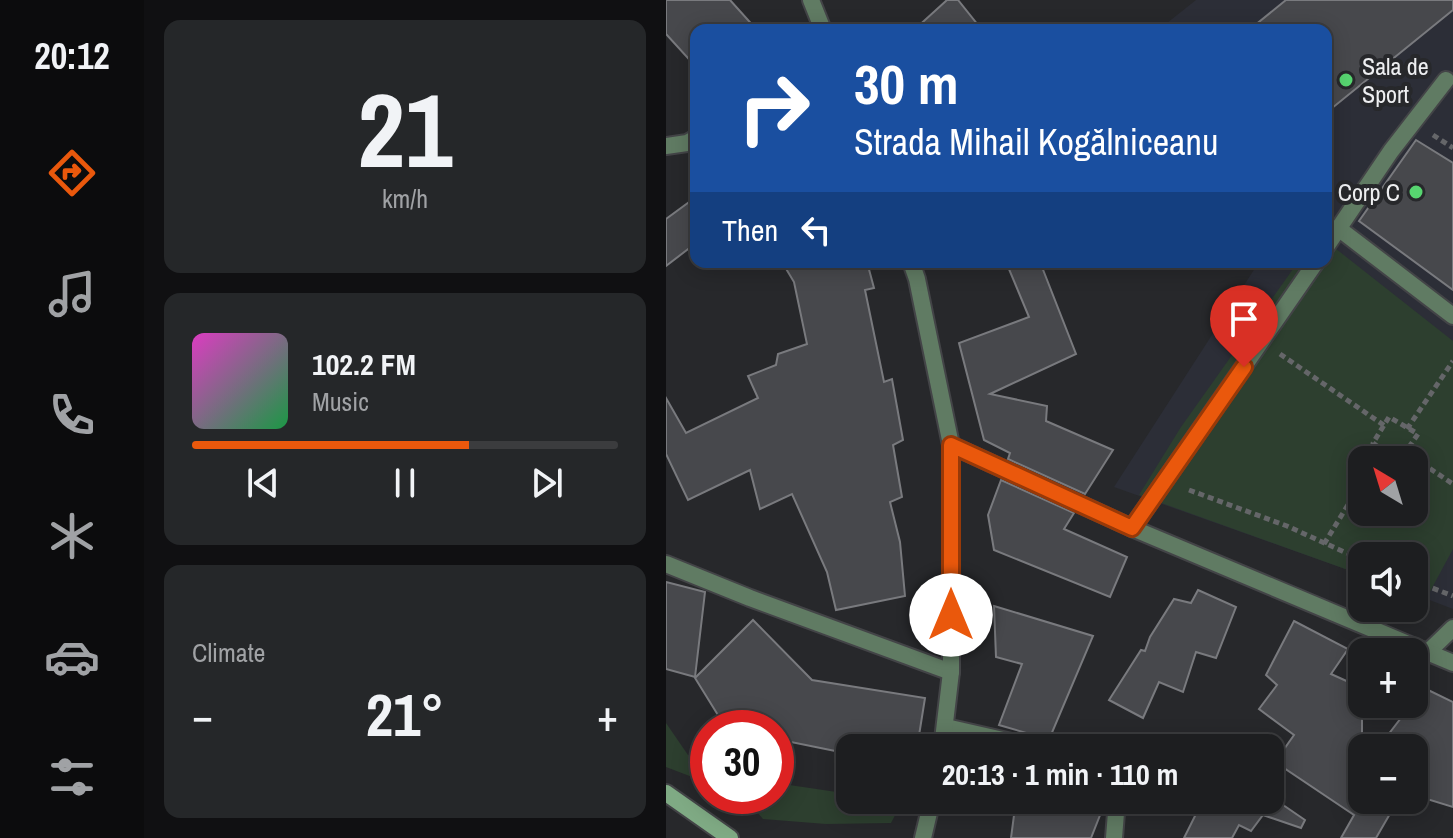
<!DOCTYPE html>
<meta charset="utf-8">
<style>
body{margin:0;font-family:"Archivo Narrow",sans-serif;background:#252729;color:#f1f3f6;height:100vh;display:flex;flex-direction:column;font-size:30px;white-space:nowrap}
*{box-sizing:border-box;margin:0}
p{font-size:26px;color:#a0a2a5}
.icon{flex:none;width:44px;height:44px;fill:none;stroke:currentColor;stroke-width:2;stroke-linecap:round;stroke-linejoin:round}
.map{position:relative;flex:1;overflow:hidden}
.sheet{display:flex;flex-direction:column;gap:20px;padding:20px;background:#101012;width:522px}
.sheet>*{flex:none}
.guide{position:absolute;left:24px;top:24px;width:642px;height:244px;border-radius:16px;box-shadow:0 4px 20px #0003,0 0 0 2px #3b3c3e;background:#1a4fa0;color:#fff;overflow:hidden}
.needle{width:52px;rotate:322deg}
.tools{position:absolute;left:682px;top:446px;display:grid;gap:16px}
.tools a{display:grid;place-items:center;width:80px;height:80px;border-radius:16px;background:#1d1e20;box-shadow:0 4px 20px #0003,0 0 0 2px #3b3c3e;font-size:40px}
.speed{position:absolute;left:24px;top:710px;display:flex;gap:16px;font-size:40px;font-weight:700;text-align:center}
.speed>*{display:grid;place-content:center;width:104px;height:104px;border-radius:50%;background:#1d1e20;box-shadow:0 4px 20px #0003,0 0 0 2px #3b3c3e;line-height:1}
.speed .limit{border:12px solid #d22;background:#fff;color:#111}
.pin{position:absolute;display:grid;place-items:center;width:68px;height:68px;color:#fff;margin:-82px -34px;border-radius:50% 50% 50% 0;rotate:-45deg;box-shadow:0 0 8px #0007}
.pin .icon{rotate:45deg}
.me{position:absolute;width:88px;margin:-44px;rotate:0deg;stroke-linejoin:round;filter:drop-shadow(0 0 6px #0008)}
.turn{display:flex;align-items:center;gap:28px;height:168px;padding:0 32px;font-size:36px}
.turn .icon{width:104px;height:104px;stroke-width:2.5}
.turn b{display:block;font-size:56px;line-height:68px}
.then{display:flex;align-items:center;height:76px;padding:0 32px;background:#0003;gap:16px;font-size:30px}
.big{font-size:60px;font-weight:700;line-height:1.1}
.sheet .widget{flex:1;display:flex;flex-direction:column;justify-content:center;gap:12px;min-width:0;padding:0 28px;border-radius:16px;background:#252729}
.sheet .dial{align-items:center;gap:0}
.dial b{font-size:104px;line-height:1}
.song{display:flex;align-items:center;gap:24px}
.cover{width:96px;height:96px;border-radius:12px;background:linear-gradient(135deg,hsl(310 70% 55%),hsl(140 70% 35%))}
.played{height:8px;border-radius:4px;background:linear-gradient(90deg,#ea580c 65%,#3b3c3e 65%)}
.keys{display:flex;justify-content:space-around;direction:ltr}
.heat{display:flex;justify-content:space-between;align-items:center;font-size:44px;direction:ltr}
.trip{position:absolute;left:170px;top:734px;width:448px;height:80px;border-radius:16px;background:#1d1e20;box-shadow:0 4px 20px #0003,0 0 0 2px #3b3c3e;font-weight:700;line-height:80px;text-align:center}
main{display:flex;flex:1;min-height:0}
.tabs{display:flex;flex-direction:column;width:144px;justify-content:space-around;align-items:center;background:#0c0c0d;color:#a0a2a5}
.tabs .icon{width:56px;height:56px}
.tabs .selected{color:#ea580c}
.tabs b{font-size:36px;color:#f1f3f6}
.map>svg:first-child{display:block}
.built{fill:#2c2e37;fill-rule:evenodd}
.green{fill:#2d3f2f;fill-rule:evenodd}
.building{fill:#47484c;stroke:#797a7e;stroke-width:2}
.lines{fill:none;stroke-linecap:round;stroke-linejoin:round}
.lane-casing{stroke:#434447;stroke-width:20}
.street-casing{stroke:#434447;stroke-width:20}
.secondary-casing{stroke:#434447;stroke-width:20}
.path{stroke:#656669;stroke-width:5;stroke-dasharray:6 4;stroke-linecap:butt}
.lane{stroke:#607b63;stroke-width:16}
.street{stroke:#607b63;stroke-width:16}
.secondary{stroke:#7faa84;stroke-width:16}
.route-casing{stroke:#983908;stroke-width:20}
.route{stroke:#ea580c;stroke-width:14}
.poi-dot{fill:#57d570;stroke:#27282b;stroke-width:3}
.labels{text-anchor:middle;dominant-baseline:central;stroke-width:8;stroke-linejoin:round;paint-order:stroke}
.poi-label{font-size:24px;fill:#eeeff1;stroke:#27282b;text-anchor:start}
</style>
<main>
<nav class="tabs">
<b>20:12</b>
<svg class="icon selected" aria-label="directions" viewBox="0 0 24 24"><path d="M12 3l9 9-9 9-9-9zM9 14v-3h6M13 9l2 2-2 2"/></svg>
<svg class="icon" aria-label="music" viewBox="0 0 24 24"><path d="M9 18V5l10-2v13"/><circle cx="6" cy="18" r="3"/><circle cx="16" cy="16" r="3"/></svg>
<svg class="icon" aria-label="phone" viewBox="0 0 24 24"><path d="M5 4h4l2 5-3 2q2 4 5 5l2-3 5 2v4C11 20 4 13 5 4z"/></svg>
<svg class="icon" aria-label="climate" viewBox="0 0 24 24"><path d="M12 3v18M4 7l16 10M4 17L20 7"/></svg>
<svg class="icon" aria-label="car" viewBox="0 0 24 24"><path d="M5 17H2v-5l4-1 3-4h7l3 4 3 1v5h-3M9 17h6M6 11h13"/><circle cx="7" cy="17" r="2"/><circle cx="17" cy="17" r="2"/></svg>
<svg class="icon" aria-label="filters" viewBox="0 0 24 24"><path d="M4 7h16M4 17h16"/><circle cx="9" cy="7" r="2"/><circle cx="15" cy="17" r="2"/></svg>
</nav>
<section class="sheet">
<div class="widget dial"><b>21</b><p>km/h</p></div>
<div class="widget">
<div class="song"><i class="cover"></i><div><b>102.2 FM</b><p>Music</p></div></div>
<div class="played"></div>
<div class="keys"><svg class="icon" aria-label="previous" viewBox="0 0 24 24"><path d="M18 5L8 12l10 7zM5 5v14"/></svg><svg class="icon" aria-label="pause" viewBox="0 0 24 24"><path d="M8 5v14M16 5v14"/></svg><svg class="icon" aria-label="next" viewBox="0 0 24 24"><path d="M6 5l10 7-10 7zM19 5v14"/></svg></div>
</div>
<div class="widget"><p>Climate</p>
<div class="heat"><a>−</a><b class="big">21°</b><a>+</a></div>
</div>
</section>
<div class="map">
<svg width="787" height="838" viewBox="0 0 787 838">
<rect width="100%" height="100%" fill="#27282b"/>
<path class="built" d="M530 0H787V609L748 594V556H696V575L448 487 593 262H660V30H499L496 27ZM696 460H748V512H696Z"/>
<g class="green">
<path d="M660 241 787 341V549L760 599 748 594V556H696V575L473 495 515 427 632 262H660ZM696 460H748V512H696Z"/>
<polygon points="0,723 22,755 42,763 42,783 0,767"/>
<polygon points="110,783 184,794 184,800 237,800 225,823 160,824 97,819 77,796 110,796"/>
</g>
<g class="building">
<polygon points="0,0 64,0 91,30 30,30 30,67 0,34"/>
<polygon points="281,0 292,0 316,30 248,30"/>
<polygon points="620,0 787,0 787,10 660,113 660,30 583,30"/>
<polygon points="750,140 787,163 787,290 693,221"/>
<polygon points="30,197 30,243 0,266 0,219"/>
<polygon points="116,262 201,262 208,288 199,290 218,382 226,379 237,440 227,445 236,497 224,502 234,542 239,596 170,610 161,572 126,494 94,509 84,470 22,500 0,454 0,398 20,433 92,398 82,376 110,365 112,354 141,344 128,282"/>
<polygon points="340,262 374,262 410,354 324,394 381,406 380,421 447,450 419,494 342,459 344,453 318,440 293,343 363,317"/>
<polygon points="335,480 408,513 398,529 461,557 444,597 328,550 322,515"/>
<polygon points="0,582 39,592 29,677 0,669"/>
<polygon points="532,590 570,607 550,658 530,652 517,692 493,682 477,718 443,700 475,650 479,651 484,637 508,599 525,603"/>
<polygon points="328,606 427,636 382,742 374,737 333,725 356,664 330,657"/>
<polygon points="87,620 146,680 259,698 251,748 184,748 184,754 110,739 110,728 60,728 29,678"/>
<polygon points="628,621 682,649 665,674 696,688 696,800 732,800 710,838 675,838 688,815 609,762 628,735 593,709 611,685 600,675"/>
<polygon points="758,688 787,702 787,807 748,795 748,748 712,748"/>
<polygon points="604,796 639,820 635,828 597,815 585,831 573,825 566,838 518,838 533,808 515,800 604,800"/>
<polygon points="350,800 440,800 425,838 345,838"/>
</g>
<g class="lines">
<defs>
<g id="lane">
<polyline points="0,146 21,143 30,138"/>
<polyline points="672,228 787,316"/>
<polyline points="660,247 725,151 780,80"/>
<polyline points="466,528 650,262"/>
<polyline points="0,564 84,598 285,672"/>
<polyline points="761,653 787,628"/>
<polyline points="280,727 372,748"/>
<polyline points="448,838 451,800"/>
</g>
<g id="street">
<polyline points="145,0 157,30"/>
<polyline points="245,262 251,279 285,445 285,672 276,748"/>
<polyline points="285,445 466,528 787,663"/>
<polyline points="257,838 266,800"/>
</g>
<polyline id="secondary" points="0,793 64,838"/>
</defs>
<use href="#lane" class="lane-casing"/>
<use href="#street" class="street-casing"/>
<use href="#secondary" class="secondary-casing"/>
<g class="path">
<polyline points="767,135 787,148"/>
<polyline points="614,354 719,426"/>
<polyline points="741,429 787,361"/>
<polyline points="739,452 787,484"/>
<polyline points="709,460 715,449 734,460 752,434 723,417 707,443 715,449"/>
<polyline points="523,490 621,526 696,560"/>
<polyline points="658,544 696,482"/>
<polyline points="748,581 787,596"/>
</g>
<use href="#lane" class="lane"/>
<use href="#street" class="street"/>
<use href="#secondary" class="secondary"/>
</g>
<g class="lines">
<defs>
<polyline id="route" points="285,615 285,445 466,528 578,367"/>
</defs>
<use href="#route" class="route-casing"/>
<use href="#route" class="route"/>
</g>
<g class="poi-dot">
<circle cx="680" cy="80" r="8"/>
<circle cx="750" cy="192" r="8"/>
</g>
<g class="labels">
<g class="poi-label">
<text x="696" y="66">Sala de<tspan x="696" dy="28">Sport</tspan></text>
<text x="734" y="192" text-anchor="end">Corp C</text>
</g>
</g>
</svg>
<div class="tools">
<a><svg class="needle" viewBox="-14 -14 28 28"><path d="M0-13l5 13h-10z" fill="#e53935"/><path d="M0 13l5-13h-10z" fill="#a0a2a5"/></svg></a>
<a><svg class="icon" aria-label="sound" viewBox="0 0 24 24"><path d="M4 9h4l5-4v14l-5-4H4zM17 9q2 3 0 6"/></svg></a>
<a>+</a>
<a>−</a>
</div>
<div class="speed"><div class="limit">30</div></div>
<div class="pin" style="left:578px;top:367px;background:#d93025"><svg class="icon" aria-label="arrive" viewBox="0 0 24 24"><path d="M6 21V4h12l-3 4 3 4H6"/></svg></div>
<svg class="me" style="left:285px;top:615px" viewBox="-20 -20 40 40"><circle r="19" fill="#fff"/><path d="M0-13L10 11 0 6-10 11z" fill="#ea580c"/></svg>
<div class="trip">20:13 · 1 min · 110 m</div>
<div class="guide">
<div class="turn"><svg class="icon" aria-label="right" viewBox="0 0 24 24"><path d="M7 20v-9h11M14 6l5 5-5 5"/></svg><div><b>30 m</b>Strada Mihail Kogălniceanu</div></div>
<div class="then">Then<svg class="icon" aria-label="left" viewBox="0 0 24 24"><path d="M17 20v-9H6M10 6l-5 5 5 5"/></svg></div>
</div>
</div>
</main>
